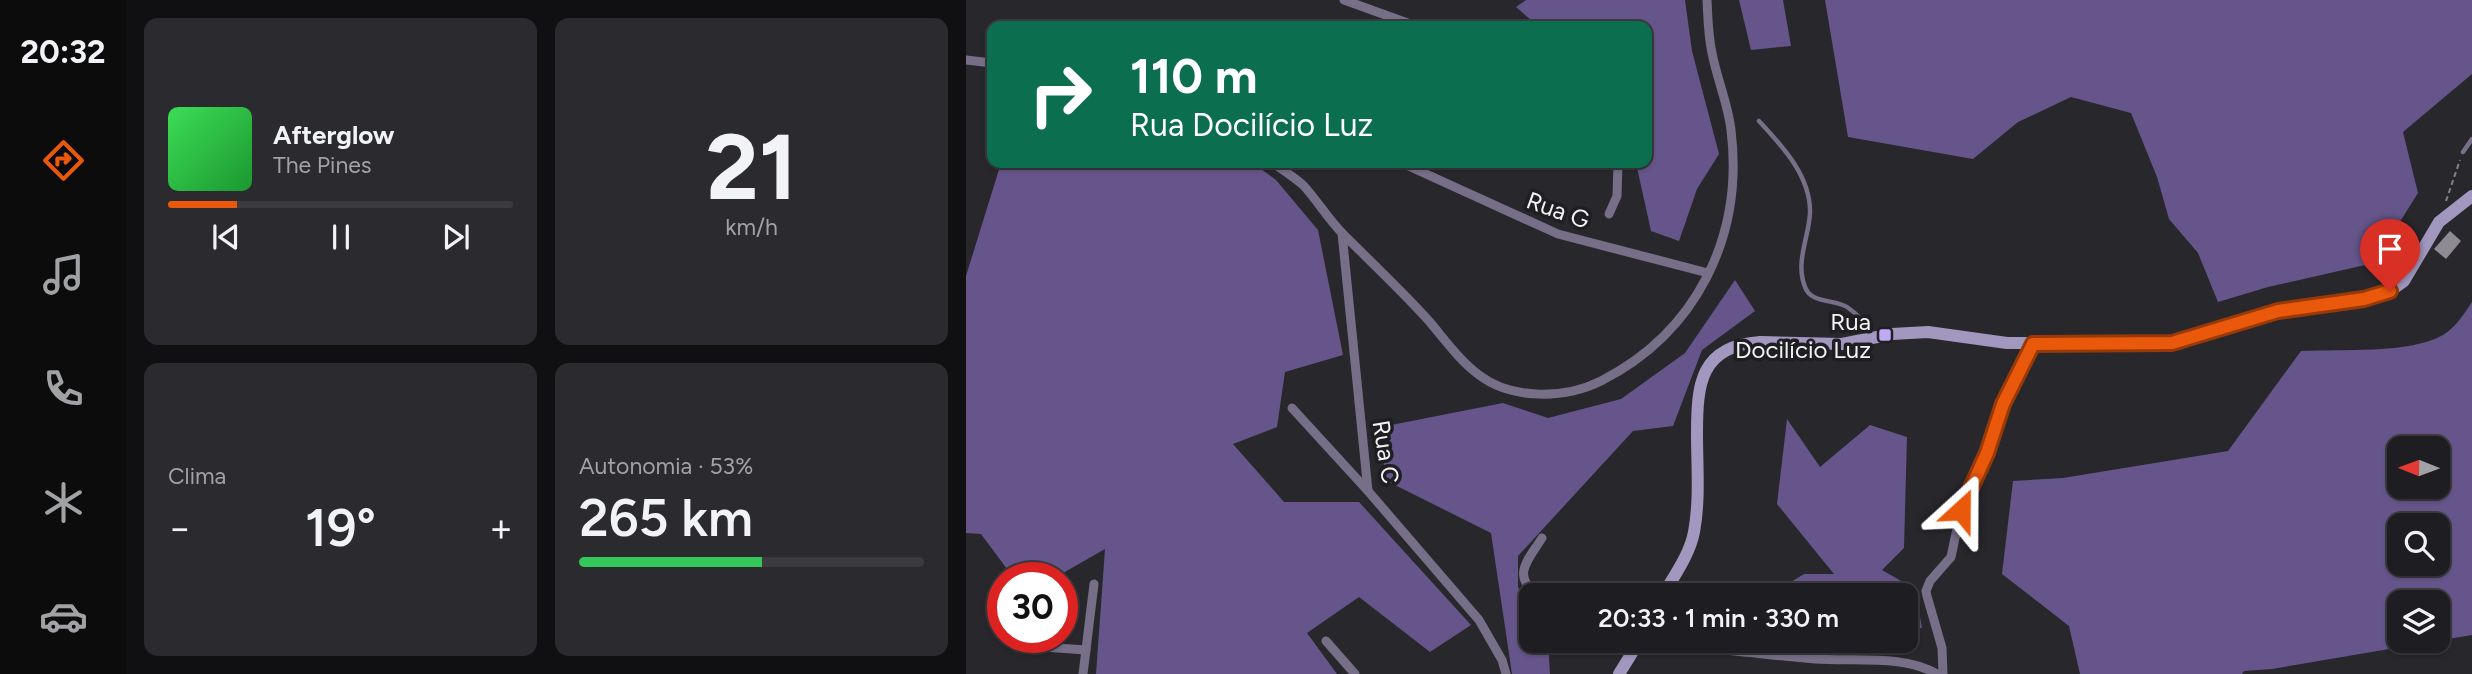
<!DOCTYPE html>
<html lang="pt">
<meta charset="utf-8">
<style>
body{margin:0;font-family:Figtree,sans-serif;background:#2b2a2e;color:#f1f3f6;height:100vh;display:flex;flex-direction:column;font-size:26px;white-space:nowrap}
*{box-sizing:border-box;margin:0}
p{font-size:23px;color:#a1a2a5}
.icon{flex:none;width:38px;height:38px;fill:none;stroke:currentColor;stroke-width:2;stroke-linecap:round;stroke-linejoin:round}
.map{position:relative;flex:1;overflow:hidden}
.panel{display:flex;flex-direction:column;gap:18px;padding:18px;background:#101012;width:840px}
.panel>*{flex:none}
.banner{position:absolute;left:21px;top:21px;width:665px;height:147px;border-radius:14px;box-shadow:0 2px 5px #0004,0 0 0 2px #3c3b3f;background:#0b6e4f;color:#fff;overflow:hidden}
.needle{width:46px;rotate:271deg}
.controls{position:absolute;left:1421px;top:436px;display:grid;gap:14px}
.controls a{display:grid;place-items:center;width:63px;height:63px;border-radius:14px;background:#1e1d21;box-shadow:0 2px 5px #0004,0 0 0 2px #3c3b3f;font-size:35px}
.speed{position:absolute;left:21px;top:562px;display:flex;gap:14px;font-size:35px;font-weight:700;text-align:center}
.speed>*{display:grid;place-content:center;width:91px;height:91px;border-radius:50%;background:#1e1d21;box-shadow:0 2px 5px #0004,0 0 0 2px #3c3b3f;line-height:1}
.speed .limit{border:10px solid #d22;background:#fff;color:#111}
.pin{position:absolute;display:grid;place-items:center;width:60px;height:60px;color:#fff;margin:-72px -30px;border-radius:50% 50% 50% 0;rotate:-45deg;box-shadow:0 0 7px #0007}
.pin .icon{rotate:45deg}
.me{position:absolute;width:77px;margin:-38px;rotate:24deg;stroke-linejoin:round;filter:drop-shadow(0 0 5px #0008)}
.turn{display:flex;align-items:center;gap:24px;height:147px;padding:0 28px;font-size:32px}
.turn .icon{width:91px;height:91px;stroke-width:2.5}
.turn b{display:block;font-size:49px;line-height:60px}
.big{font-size:52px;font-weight:600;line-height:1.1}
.panel .tile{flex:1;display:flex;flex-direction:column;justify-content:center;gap:10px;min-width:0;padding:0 24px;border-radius:14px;background:#2b2a2e}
.panel .dial{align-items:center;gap:0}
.dial b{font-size:91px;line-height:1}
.song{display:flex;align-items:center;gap:21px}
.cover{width:84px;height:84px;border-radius:10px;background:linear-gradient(135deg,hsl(130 70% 55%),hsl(130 70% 35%))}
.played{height:7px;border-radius:4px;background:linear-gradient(90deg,#ea580c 20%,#3c3b3f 20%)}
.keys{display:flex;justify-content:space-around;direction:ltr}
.heat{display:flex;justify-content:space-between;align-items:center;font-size:38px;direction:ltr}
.charge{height:10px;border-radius:5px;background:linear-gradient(90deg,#34c759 53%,#3c3b3f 0)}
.panel .tiles{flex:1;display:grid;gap:18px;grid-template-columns:repeat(2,1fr)}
.trip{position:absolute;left:553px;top:583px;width:399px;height:70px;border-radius:14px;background:#1e1d21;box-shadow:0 2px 5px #0004,0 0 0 2px #3c3b3f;font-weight:600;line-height:70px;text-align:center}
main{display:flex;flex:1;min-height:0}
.menu{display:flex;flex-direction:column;width:126px;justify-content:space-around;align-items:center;background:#0c0c0d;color:#a1a2a5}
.menu .icon{width:49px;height:49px}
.menu .active{color:#ea580c}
.menu b{font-size:32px;color:#f1f3f6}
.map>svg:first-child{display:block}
.forest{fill:#65558a;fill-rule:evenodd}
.building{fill:#8e8c92}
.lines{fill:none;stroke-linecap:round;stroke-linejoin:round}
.path{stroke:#848387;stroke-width:2;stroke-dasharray:5 3.5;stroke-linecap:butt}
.service{stroke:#766f87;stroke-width:4.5}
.minor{stroke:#766f87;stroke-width:9}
.secondary{stroke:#a297be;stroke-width:12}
.route-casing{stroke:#983908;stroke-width:18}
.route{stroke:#ea580c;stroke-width:12}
.poi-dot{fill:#bfa9f4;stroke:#1f1e22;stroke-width:2.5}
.labels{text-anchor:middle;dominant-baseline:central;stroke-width:7;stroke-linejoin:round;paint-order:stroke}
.street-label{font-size:24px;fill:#f3f2f5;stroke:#1f1e22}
.poi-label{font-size:24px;fill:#f3f2f5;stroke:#1f1e22;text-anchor:end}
</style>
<main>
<nav class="menu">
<b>20:32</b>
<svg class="icon active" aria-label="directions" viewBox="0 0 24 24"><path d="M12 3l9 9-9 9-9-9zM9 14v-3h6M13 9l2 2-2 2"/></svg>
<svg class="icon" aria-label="music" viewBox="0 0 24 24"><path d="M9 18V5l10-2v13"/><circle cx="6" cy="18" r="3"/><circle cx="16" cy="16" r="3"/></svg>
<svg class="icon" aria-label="phone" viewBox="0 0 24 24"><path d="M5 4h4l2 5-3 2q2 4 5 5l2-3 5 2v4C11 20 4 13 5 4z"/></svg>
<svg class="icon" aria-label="climate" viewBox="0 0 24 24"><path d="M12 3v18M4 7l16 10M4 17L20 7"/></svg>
<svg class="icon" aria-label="car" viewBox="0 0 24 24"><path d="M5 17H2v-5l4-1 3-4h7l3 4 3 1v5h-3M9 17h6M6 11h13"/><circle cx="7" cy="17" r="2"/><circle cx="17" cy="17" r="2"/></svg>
</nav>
<section class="panel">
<div class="tiles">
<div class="tile">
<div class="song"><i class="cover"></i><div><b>Afterglow</b><p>The Pines</p></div></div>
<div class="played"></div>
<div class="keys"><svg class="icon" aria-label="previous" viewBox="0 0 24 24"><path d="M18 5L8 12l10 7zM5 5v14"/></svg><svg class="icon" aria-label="pause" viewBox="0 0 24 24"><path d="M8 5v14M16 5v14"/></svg><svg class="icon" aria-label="next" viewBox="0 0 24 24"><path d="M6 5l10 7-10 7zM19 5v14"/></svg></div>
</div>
<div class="tile dial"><b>21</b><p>km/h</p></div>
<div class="tile"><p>Clima</p>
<div class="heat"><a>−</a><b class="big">19°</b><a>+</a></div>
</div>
<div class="tile"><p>Autonomia · 53%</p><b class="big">265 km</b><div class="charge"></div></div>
</div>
</section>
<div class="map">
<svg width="1506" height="674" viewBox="0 0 1506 674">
<rect width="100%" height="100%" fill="#28272c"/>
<g class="forest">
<polygon points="560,0 719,0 726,51 753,154 731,189 713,241 685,231 670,163 681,163 681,26 572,26 550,7"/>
<polygon points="773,0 817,0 825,46 785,50"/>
<polygon points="859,0 1506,0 1506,74 1437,132 1452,193 1408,263 1302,287 1252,302 1232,253 1203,219 1191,177 1165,113 1105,97 1052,122 1007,159 882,137"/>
<polygon points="35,163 287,163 310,180 352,230 377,355 319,372 311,427 267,444 318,502 393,502 505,625 464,652 393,597 341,633 371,674 130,674 139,549 90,577 47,577 15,534 0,533 0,276"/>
<polygon points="769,280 789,311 736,350 707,426 667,431 552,556 552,587 565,611 565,640 582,641 584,674 546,674 525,533 419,480 415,427 537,403 582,418 655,399 719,353"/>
<path d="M1506 302V635L1306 669 1278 671 1276 674H1114L1103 626 1036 574 1047 481 1097 478 1262 451 1335 351C1373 349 1445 354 1477 335 1490 327 1498 314 1506 302ZM1472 448V486H1433V448ZM1472 525V564H1433V525ZM1472 602V640H1433V602Z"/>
<polygon points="821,419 854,467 904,425 941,437 938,548 916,570 949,589 956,628 940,628 940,595 804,595 838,574 868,574 811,504"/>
</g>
<polygon class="building" points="1484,231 1495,241 1480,259 1468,249"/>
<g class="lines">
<polyline class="path" points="1480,201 1494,160"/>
<g class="service">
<path d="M793 121C816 146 845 176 844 213 843 237 829 262 839 287 845 304 869 299 881 307 892 314 899 324 906 334"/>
<polyline points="1497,152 1506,139"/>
</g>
<g class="minor">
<polyline points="378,0 450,26"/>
<polyline points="0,60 26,63"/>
<path d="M307 163C317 170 328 177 337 185 351 200 362 219 377 234 406 263 436 291 463 321 479 340 493 360 513 375 546 400 599 399 635 381 731 332 778 236 765 130 762 104 751 79 746 53 742 35 742 18 741 0"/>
<polyline points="436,163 592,234 742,273"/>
<polyline points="643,214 651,196 652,163"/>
<polyline points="376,233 402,491 513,620 536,660 540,674"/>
<polyline points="326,408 402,491"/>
<path d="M572 595C544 576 563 559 576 538"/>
<polyline points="360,641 389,674"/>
<polyline points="77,647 120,650"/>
<path d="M671 647C733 645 787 654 849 659 889 662 936 654 971 674"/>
<polyline points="117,674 128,584"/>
<polyline points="977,674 976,648 961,596 960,591 964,581 985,557 995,510 1021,453 1037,404 1067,344"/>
</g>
<g class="secondary">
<path d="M697 595C708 576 724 554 728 532 734 500 731 466 731 434 731 384 734 346 794 342L876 344 926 334 962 332 1041 343H1206L1312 311 1398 299 1424 291 1438 281 1473 222 1506 196"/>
<polyline points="653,674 674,640"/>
</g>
</g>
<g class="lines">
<defs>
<polyline id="route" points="995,510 1021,453 1037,404 1067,344 1206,343 1312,311 1398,299 1424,291"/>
</defs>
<use href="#route" class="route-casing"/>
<use href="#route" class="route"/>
</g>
<rect class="poi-dot" x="912" y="328" width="14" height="14" rx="3.5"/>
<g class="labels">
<g class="street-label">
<text transform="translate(592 210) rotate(20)">Rua G</text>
<text transform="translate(420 452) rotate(81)">Rua C</text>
</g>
<g class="poi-label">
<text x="905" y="321">Rua<tspan x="905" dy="28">Docilício Luz</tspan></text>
</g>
</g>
</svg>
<div class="controls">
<a><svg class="needle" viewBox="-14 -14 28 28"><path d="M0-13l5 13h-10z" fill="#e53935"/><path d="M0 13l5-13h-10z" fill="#a1a2a5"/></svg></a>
<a><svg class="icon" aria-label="search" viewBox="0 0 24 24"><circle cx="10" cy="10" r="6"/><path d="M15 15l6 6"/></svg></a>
<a><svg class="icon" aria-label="layers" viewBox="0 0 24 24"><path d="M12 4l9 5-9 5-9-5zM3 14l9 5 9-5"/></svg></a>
</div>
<div class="speed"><div class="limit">30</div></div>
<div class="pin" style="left:1424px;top:291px;background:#d93025"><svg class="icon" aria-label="arrive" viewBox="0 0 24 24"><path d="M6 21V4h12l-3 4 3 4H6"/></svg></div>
<svg class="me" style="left:995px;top:510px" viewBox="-20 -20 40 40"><path d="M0-17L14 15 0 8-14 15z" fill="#ea580c" stroke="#fff" stroke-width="4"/></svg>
<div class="trip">20:33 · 1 min · 330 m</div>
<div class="banner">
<div class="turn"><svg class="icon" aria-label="right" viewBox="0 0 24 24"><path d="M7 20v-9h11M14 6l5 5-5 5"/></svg><div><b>110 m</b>Rua Docilício Luz</div></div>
</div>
</div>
</main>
